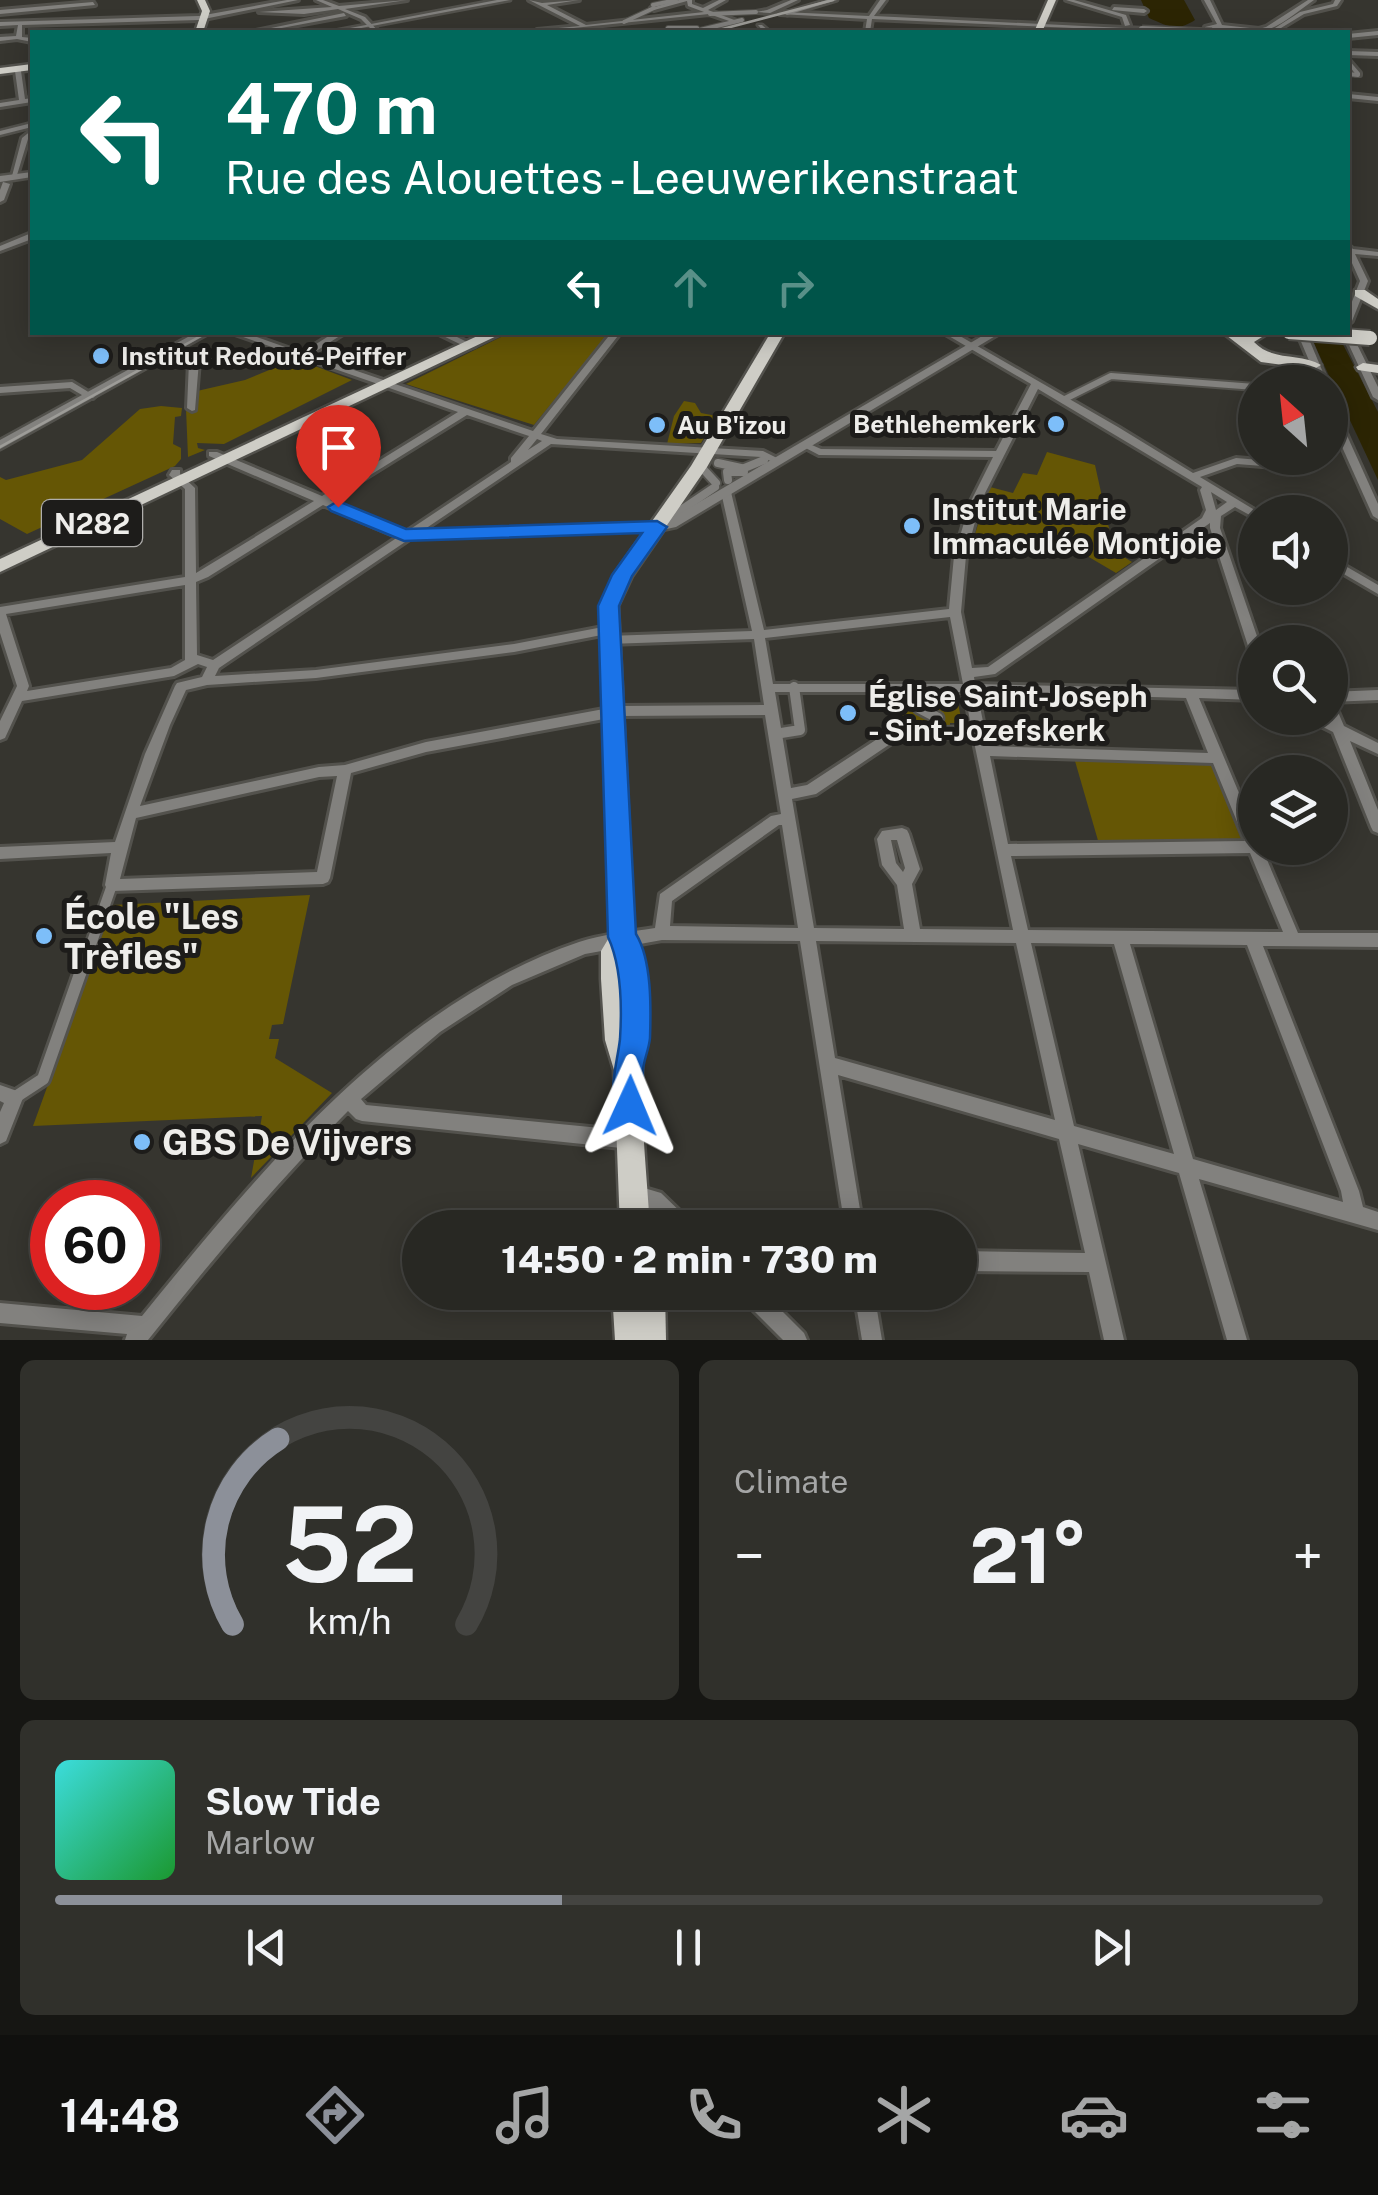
<!DOCTYPE html>
<meta charset="utf-8">
<style>
body{margin:0;font-family:"Public Sans",sans-serif;background:#30302b;color:#f1f3f6;height:100vh;display:flex;flex-direction:column;font-size:38px;white-space:nowrap}
*{box-sizing:border-box;margin:0}
p{font-size:32px;color:#a5a6a6}
.icon{flex:none;width:55px;height:55px;fill:none;stroke:currentColor;stroke-width:2;stroke-linecap:round;stroke-linejoin:round}
.map{position:relative;height:1340px;overflow:hidden}
.sheet{display:flex;flex-direction:column;gap:20px;padding:20px;background:#161613;flex:1}
.sheet>*{flex:none}
.banner{position:absolute;left:30px;top:30px;width:1320px;height:305px;border-radius:0px;box-shadow:0 5px 25px #0003,0 0 0 2px #444441;background:#00695c;color:#fff;overflow:hidden}
.needle{width:65px;rotate:333deg}
.buttons{position:absolute;left:1238px;top:365px;display:grid;gap:20px}
.buttons a{display:grid;place-items:center;width:110px;height:110px;border-radius:50%;background:#282823;box-shadow:0 5px 25px #0003,0 0 0 2px #444441;font-size:50px}
.speed{position:absolute;left:30px;top:1180px;display:flex;gap:20px;font-size:50px;font-weight:700;text-align:center}
.speed>*{display:grid;place-content:center;width:130px;height:130px;border-radius:50%;background:#282823;box-shadow:0 5px 25px #0003,0 0 0 2px #444441;line-height:1}
.speed .limit{border:15px solid #d22;background:#fff;color:#111}
.pin{position:absolute;display:grid;place-items:center;width:85px;height:85px;color:#fff;margin:-102px -42px;border-radius:50% 50% 50% 0;rotate:-45deg;box-shadow:0 0 10px #0007}
.pin .icon{rotate:45deg}
.me{position:absolute;width:110px;margin:-55px;rotate:1deg;stroke-linejoin:round;filter:drop-shadow(0 0 8px #0008)}
.turn{display:flex;align-items:center;gap:35px;height:210px;padding:0 30px;font-size:45px}
.turn .icon{width:130px;height:130px;stroke-width:2.5}
.turn b{display:block;font-size:70px;line-height:85px}
.lanes{display:flex;align-items:center;height:95px;padding:0 30px;background:#0003;justify-content:center;gap:50px;direction:ltr}
.lanes .off{opacity:.35}
.big{font-size:75px;font-weight:800;line-height:1.1}
.sheet .widget{flex:1;display:flex;flex-direction:column;justify-content:center;gap:15px;min-width:0;padding:0 35px;border-radius:15px;background:#30302b}
.sheet .dial{align-items:center;gap:0}
.dial svg{height:260px;overflow:visible;fill:none;stroke:#444441;stroke-width:7;stroke-linecap:round;text-anchor:middle}
.dial text{fill:#f1f3f6;stroke:none}
.song{display:flex;align-items:center;gap:30px}
.cover{width:120px;height:120px;border-radius:15px;background:linear-gradient(135deg,hsl(180 70% 55%),hsl(130 70% 35%))}
.played{height:10px;border-radius:5px;background:linear-gradient(90deg,#8c9099 40%,#444441 40%)}
.keys{display:flex;justify-content:space-around;direction:ltr}
.heat{display:flex;justify-content:space-between;align-items:center;font-size:55px;direction:ltr}
.sheet .tiles{flex:1;display:grid;gap:20px;grid-template-columns:1fr 1fr}
.widget:last-child{grid-column:span 2}
.trip{position:absolute;left:402px;top:1210px;width:575px;height:100px;border-radius:50px;background:#282823;box-shadow:0 5px 25px #0003,0 0 0 2px #444441;font-weight:800;line-height:100px;text-align:center}
.tabs{display:flex;height:160px;justify-content:space-around;align-items:center;background:#10100e;color:#a5a6a6}
.tabs .icon{width:70px;height:70px}
.tabs .current{color:#8c9099}
.tabs b{font-size:45px;color:#f1f3f6}
.map>svg:first-child{display:block}
.green{fill:#655605}
.water{fill:#2c2503}
.lines{fill:none;stroke-linecap:round;stroke-linejoin:round}
.pedestrian-far4-casing{stroke:#53524d;stroke-width:6}
.pedestrian-far3-casing{stroke:#53524d;stroke-width:10}
.pedestrian-far2-casing{stroke:#53524d;stroke-width:12}
.pedestrian-far1-casing{stroke:#53524d;stroke-width:15}
.pedestrian-casing{stroke:#53524d;stroke-width:18}
.minor-casing{stroke:#53524d;stroke-width:6}
.tertiary-casing{stroke:#53524d;stroke-width:5}
.primary-casing{stroke:#53524d;stroke-width:5}
.pedestrian-far4{stroke:#82817e;stroke-width:4}
.pedestrian-far3{stroke:#82817e;stroke-width:6}
.pedestrian-far2{stroke:#82817e;stroke-width:8}
.pedestrian-far1{stroke:#82817e;stroke-width:10}
.pedestrian{stroke:#82817e;stroke-width:12}
.minor{fill:#82817e;fill-rule:evenodd}
.tertiary{fill:#82817e;fill-rule:evenodd}
.primary{fill:#cecdc6;fill-rule:evenodd}
.tram{stroke:#9d9c98;stroke-width:2.5}
.minor-bridge-casing{stroke:#53524d;stroke-width:9;stroke-linecap:butt}
.primary-bridge-casing{stroke:#53524d;stroke-width:18;stroke-linecap:butt}
.minor-bridge{stroke:#82817e;stroke-width:6}
.primary-bridge{stroke:#cecdc6;stroke-width:14}
.route{fill:#1a73e8;stroke:#114b97;stroke-width:2.5}
.poi-dot{fill:#7dbef9;stroke:#1d1c1a;stroke-width:4}
.labels{text-anchor:middle;dominant-baseline:central;stroke-width:10;stroke-linejoin:round;paint-order:stroke}
.far-poi-label{font-size:25px;font-weight:bold;fill:#eeedea;stroke:#1d1c1a;text-anchor:start}
.shield{fill:#1d1c1a;stroke:#afaeac;stroke-width:2.5}
.shield-label{font-size:28px;font-weight:bold;fill:#eeedea}
.poi-label{font-size:30px;font-weight:bold;fill:#eeedea;stroke:#1d1c1a;text-anchor:start}
.near-poi-label{font-size:35px;font-weight:bold;fill:#eeedea;stroke:#1d1c1a;text-anchor:start}
</style>
<div class="map">
<svg width="1378" height="1340" viewBox="0 0 1378 1340">
<rect width="100%" height="100%" fill="#36352f"/>
<g class="green">
<polygon points="511,332 609,333 534,425 406,384"/>
<polygon points="296,359 352,380 224,444 197,443 198,448 205,450 188,457 186,409 197,407 197,391 245,380"/>
<polygon points="684,401 695,403 701,413 717,416 701,443 667,444 674,416"/>
<polygon points="161,406 182,408 181,416 175,417 173,444 181,448 181,459 175,466 27,534 0,519 0,477 6,480 82,460 140,409"/>
<polygon points="1047,452 1095,465 1114,551 1132,562 1116,573 1077,550 973,540 990,487 1013,493 1023,473 1037,475"/>
<polygon points="944,698 947,703 958,703 962,723 950,723 950,728 913,728 911,723 899,723 895,703 907,703 907,699"/>
<polygon points="1075,761 1211,762 1244,846 1099,844"/>
<polygon points="310,895 283,1024 272,1025 269,1039 279,1039 275,1058 332,1093 251,1178 262,1116 33,1126 113,905"/>
</g>
<g class="water">
<path d="M1141 0H1184L1195 20C1177 32 1167 26 1149 18Z"/>
<polygon points="1309,333 1337,333 1378,412 1378,480"/>
</g>
<g class="lines">
<defs>
<g id="pedestrian-far4">
<polyline points="653,5 676,0"/>
<polyline points="710,14 756,12"/>
<polyline points="624,22 654,8"/>
<polyline points="700,30 742,20"/>
<polyline points="666,32 668,28 697,28 699,32"/>
<polyline points="1348,74 1358,75"/>
</g>
<polyline id="pedestrian-far3" points="1063,400 1111,376 1255,387"/>
<g id="pedestrian-far2">
<polyline points="718,463 741,468"/>
<polyline points="742,469 764,460"/>
<polyline points="704,470 716,483"/>
<polyline points="728,480 727,472 744,472"/>
<polyline points="672,516 715,487"/>
</g>
<g id="pedestrian-far1">
<polyline points="919,708 938,718"/>
<polyline points="775,734 800,730 794,687"/>
<polyline points="81,973 112,885"/>
</g>
<polyline id="pedestrian" points="14,1098 43,1079 81,971"/>
<g id="minor">
<polygon points="287,0 298,0 199,20 22,25 22,37 32,38 32,42 17,39 0,41 0,37 16,36 18,25 0,26 0,22 199,16"/>
<polygon points="316,0 323,0 339,6 407,0 345,9 365,17 379,32 374,32 361,19 338,9 304,14 259,12 332,7"/>
<polygon points="529,0 542,3 579,0 547,5 586,25 704,12 688,6 687,1 654,10 651,8 679,0 692,0 692,4 703,8 719,0 726,0 708,10 737,21 732,22 709,14 535,32 537,30 580,26"/>
<polygon points="791,0 798,0 770,13 756,12 767,10"/>
<polygon points="880,0 886,0 874,16 1145,29 1142,31 872,19 870,32 865,32 867,19 780,14 783,12 869,16"/>
<polygon points="1066,0 1074,0 1126,15 1130,25 1125,26 1122,17"/>
<path d="M1204 0H1210L1222 25 1259 29 1266 27 1308 0H1314C1298 11 1276 31 1257 32 1244 33 1226 26 1210 29V32H1206L1205 27 1217 24Z"/>
<polygon points="1335,0 1341,0 1337,6 1304,14 1281,28 1285,32 1280,32 1275,28 1300,12 1333,4"/>
<polygon points="93,2 95,5 0,14 0,10"/>
<polygon points="1114,7 1144,9 1147,11 1144,13 1112,10"/>
<polygon points="344,13 346,16 260,32 251,32"/>
<polygon points="1378,31 1378,35 1348,38 1348,34"/>
<polygon points="1348,51 1378,52 1378,56 1348,55"/>
<polygon points="1348,59 1360,73 1360,75 1356,75 1348,64"/>
<polygon points="18,69 21,71 25,99 32,98 32,102 0,107 0,103 19,100 15,71"/>
<polygon points="1348,94 1378,97 1378,101 1348,98"/>
<polygon points="32,130 32,135 28,139 17,175 12,176 22,138"/>
<polygon points="3,182 10,184 4,200 0,202 0,190"/>
<polygon points="29,234 32,234 32,239 0,251 0,246"/>
<polygon points="1348,245 1353,249 1378,252 1378,256 1355,254 1368,281 1352,321 1348,324 1348,312 1360,281 1348,254"/>
<polygon points="1348,330 1351,332 1378,387 1378,400 1373,397 1343,332 1348,332"/>
<path d="M229 332H243L302 353 335 332H346L310 355 533 431 612 332H621L541 434 557 439 763 451 783 461 778 464 761 457 551 444 422 531 657 524 661 525 662 527 661 529 411 538 219 668 215 676 316 670 514 644 608 626 614 630 612 633 514 652 316 678 207 685 186 690 170 725 140 806 319 767 345 765 426 742 620 706 764 705 754 639 608 644 602 640 608 636 752 631 721 492 726 489 731 492 764 630 949 609 954 556 970 503 993 457 819 455 800 445 805 442 821 449 996 451 1031 384 942 332H953L1118 427 1193 473 1236 458 1307 464V468L1303 469 1237 464 1200 477 1258 512H1255V518L1235 507 1221 516 1220 528 1259 642H1255V653L1249 649 1210 528V523L995 674 974 677 975 684 1255 690V700L1199 698 1255 831V848H1262L1298 933H1378V947L1263 946 1359 1191 1363 1207 1378 1212V1230L1199 1179 1247 1340H1227L1179 1173 1078 1144 1124 1340H1104L1089 1272 960 1271V1251L1085 1253 1059 1139 838 1075 863 1228H845L800 941 662 940 585 954 512 985 440 1032 361 1099 366 1105 631 1131 637 1134 640 1140 637 1146 631 1149 362 1121 356 1119 348 1111C276 1183 211 1261 148 1340H125L127 1334 0 1323V1303L142 1316C260 1171 396 1004 579 942 603 934 630 932 655 928L660 894 771 816 781 814 765 715 620 716 426 752 351 773 330 878 328 882 323 884 112 891 107 889 105 885 111 853 0 859V847L115 842 145 754 175 686 177 683 202 677 207 667 198 664 174 676 22 701 5 738 0 740V721L17 686 0 633V607L185 577V489L169 475 172 470H180V474L195 488 196 573 314 501 209 456V452H217L322 496 458 412ZM1038 389 1202 487 1200 490 1206 510 1202 518 988 667 972 668 961 612 966 556 980 503ZM467 415 529 436 511 458V462L406 532 330 500ZM537 439 542 441 528 450ZM1211 492 1227 502 1216 510ZM323 505 398 537 213 660 197 655 196 582 208 577ZM185 585V660L171 668 27 691 29 686 6 614ZM950 617 963 684H773L765 638ZM775 692H965L971 727 891 730 807 785 791 788ZM977 692 1186 698 1208 753 988 746ZM973 737 1013 930 920 929 912 884 920 869 909 834 907 830 902 828 882 831 877 839 882 865 897 885 904 929 814 928 792 799 816 794 899 738ZM990 756 1213 763 1245 841 1008 844ZM337 776 317 872 120 879 136 818 319 777ZM779 825H782L798 928 670 926 672 901ZM891 840H897L905 868 903 872 896 863ZM1250 853 1283 932 1028 930 1011 856ZM816 941 1016 943 1055 1120 835 1058ZM1031 943 1114 944 1174 1154 1074 1126ZM1130 944 1247 945 1341 1191 1343 1202 1193 1159Z"/>
<polygon points="435,332 447,332 475,346 468,348"/>
<polygon points="1297,332 1306,332 1327,382 1318,382"/>
<polygon points="171,349 199,361 195,410 192,411 187,408 189,362 168,354 168,350"/>
<polygon points="72,382 95,396 93,398 87,398 70,388 0,393 0,387"/>
<polygon points="1330,406 1335,409 1378,504 1378,519 1373,516 1330,420"/>
<polygon points="1330,557 1378,585 1378,594 1330,566"/>
<polygon points="1378,690 1378,700 1330,702 1330,692"/>
<polygon points="1330,703 1335,705 1344,726 1378,743 1378,754 1350,741 1378,810 1378,833 1373,831 1371,827 1333,732 1311,721 1309,718 1330,718"/>
<polygon points="0,1085 20,1092 23,1098 6,1141 0,1144 0,1112 4,1103 0,1101"/>
<polygon points="634,1185 661,1193 690,1221 692,1228 669,1228 649,1208 628,1200 625,1194 628,1188"/>
<polygon points="739,1292 763,1292 804,1333 807,1340 783,1340 742,1299"/>
<polygon points="854,1292 874,1292 882,1340 862,1340"/>
</g>
<g id="tertiary">
<polygon points="497,0 510,0 340,32 329,32"/>
<polygon points="827,0 837,0 787,15 784,13"/>
<polygon points="758,25 762,25 770,32 764,32"/>
<polygon points="32,123 32,127 0,135 0,131"/>
<polygon points="32,172 32,177 0,182 0,176"/>
<polygon points="197,332 211,332 0,449 0,440"/>
<polygon points="989,332 1002,332 676,527 657,531 650,527 652,524 667,521"/>
</g>
<g id="primary">
<polygon points="197,0 205,0 210,11 203,32 195,32 202,11"/>
<polygon points="1048,0 1056,0 1042,32 1034,32"/>
<polygon points="32,64 32,70 0,74 0,68"/>
<polygon points="1355,290 1365,290 1378,299 1378,309 1355,296"/>
<polygon points="486,332 505,332 0,572 0,559"/>
<path d="M771 332H785L707 467 632 576 618 606 634 937C656 982 643 1026 642 1073 641 1124 647 1177 650 1228H620L614 1070 605 1040 601 979V951L610 936 600 606 614 575 691 466Z"/>
<path d="M1222 332H1239L1244 336 1251 332H1270L1254 342C1273 362 1300 352 1321 365L1314 369 1261 362Z"/>
<polygon points="1363,363 1378,365 1378,373 1358,370 1356,367"/>
<polygon points="612,1292 665,1292 666,1340 615,1340"/>
</g>
</defs>
<use href="#pedestrian-far4" class="pedestrian-far4-casing"/>
<use href="#pedestrian-far3" class="pedestrian-far3-casing"/>
<use href="#pedestrian-far2" class="pedestrian-far2-casing"/>
<use href="#pedestrian-far1" class="pedestrian-far1-casing"/>
<use href="#pedestrian" class="pedestrian-casing"/>
<use href="#minor" class="minor-casing"/>
<use href="#tertiary" class="tertiary-casing"/>
<use href="#primary" class="primary-casing"/>
<use href="#pedestrian-far4" class="pedestrian-far4"/>
<use href="#pedestrian-far3" class="pedestrian-far3"/>
<use href="#pedestrian-far2" class="pedestrian-far2"/>
<use href="#pedestrian-far1" class="pedestrian-far1"/>
<use href="#pedestrian" class="pedestrian"/>
<use href="#minor" class="minor"/>
<use href="#tertiary" class="tertiary"/>
<use href="#primary" class="primary"/>
<g class="tram">
<polyline points="711,32 833,0"/>
<polyline points="0,447 208,332"/>
</g>
<defs>
<polyline id="minor-bridge" points="1142,29 1212,32"/>
<polyline id="primary-bridge" points="1289,332 1370,338"/>
</defs>
<use href="#minor-bridge" class="minor-bridge-casing"/>
<use href="#primary-bridge" class="primary-bridge-casing"/>
<use href="#minor-bridge" class="minor-bridge"/>
<use href="#primary-bridge" class="primary-bridge"/>
</g>
<path class="route" d="M338 501 406 529 657 521 667 527 632 576 619 606 636 934C652 960 651 1008 650 1038 649 1049 644 1059 643 1070 642 1087 648 1101 641 1117L630 1122 619 1117C607 1090 617 1066 620 1039 622 1007 621 965 608 937L598 606 612 575 642 533 404 541 331 511 328 507Z"/>
<g class="poi-dot">
<circle cx="101" cy="356" r="10"/>
<circle cx="1056" cy="424" r="10"/>
<circle cx="657" cy="425" r="10"/>
<circle cx="912" cy="526" r="10"/>
<circle cx="848" cy="713" r="10"/>
<circle cx="44" cy="936" r="10"/>
<circle cx="142" cy="1142" r="10"/>
</g>
<g class="labels">
<g class="far-poi-label">
<text x="121" y="356">Institut Redouté-Peiffer</text>
<text x="1036" y="424" text-anchor="end">Bethlehemkerk</text>
<text x="677" y="425">Au B'izou</text>
</g>
<rect class="shield" x="42" y="500" width="100" height="46" rx="8"/>
<g class="shield-label">
<text x="92" y="523">N282</text>
</g>
<g class="poi-label">
<text x="932" y="509">Institut Marie<tspan x="932" dy="34">Immaculée Montjoie</tspan></text>
<text x="868" y="696">Église Saint-Joseph<tspan x="868" dy="34">- Sint-Jozefskerk</tspan></text>
</g>
<g class="near-poi-label">
<text x="64" y="916">École "Les<tspan x="64" dy="40">Trèfles"</tspan></text>
<text x="162" y="1142">GBS De Vijvers</text>
</g>
</g>
</svg>
<div class="buttons">
<a><svg class="needle" viewBox="-14 -14 28 28"><path d="M0-13l5 13h-10z" fill="#e53935"/><path d="M0 13l5-13h-10z" fill="#a5a6a6"/></svg></a>
<a><svg class="icon" aria-label="sound" viewBox="0 0 24 24"><path d="M4 9h4l5-4v14l-5-4H4zM17 9q2 3 0 6"/></svg></a>
<a><svg class="icon" aria-label="search" viewBox="0 0 24 24"><circle cx="10" cy="10" r="6"/><path d="M15 15l6 6"/></svg></a>
<a><svg class="icon" aria-label="layers" viewBox="0 0 24 24"><path d="M12 4l9 5-9 5-9-5zM3 14l9 5 9-5"/></svg></a>
</div>
<div class="speed"><div class="limit">60</div></div>
<div class="pin" style="left:338px;top:507px;background:#d93025"><svg class="icon" aria-label="arrive" viewBox="0 0 24 24"><path d="M6 21V4h12l-3 4 3 4H6"/></svg></div>
<svg class="me" style="left:630px;top:1106px" viewBox="-20 -20 40 40"><path d="M0-17L14 15 0 8-14 15z" fill="#1a73e8" stroke="#fff" stroke-width="4"/></svg>
<div class="trip">14:50 · 2 min · 730 m</div>
<div class="banner">
<div class="turn"><svg class="icon" aria-label="left" viewBox="0 0 24 24"><path d="M17 20v-9H6M10 6l-5 5 5 5"/></svg><div><b>470 m</b>Rue des Alouettes - Leeuwerikenstraat</div></div>
<div class="lanes"><svg class="icon" aria-label="left" viewBox="0 0 24 24"><path d="M17 20v-9H6M10 6l-5 5 5 5"/></svg><svg class="icon off" aria-label="ahead" viewBox="0 0 24 24"><path d="M12 20V5M6 11l6-6 6 6"/></svg><svg class="icon off" aria-label="right" viewBox="0 0 24 24"><path d="M7 20v-9h11M14 6l5 5-5 5"/></svg></div>
</div>
</div>
<section class="sheet">
<div class="tiles">
<div class="widget dial"><svg viewBox="0 0 100 80">
<path d="M14 69A42 42 0 1 1 86 69"/>
<path d="M14 69A42 42 0 0 1 28 12" stroke="#8c9099"/>
<text x="50" y="56" font-size="32" font-weight="700">52</text>
<text x="50" y="72" font-size="11">km/h</text>
</svg></div>
<div class="widget"><p>Climate</p>
<div class="heat"><a>−</a><b class="big">21°</b><a>+</a></div>
</div>
<div class="widget">
<div class="song"><i class="cover"></i><div><b>Slow Tide</b><p>Marlow</p></div></div>
<div class="played"></div>
<div class="keys"><svg class="icon" aria-label="previous" viewBox="0 0 24 24"><path d="M18 5L8 12l10 7zM5 5v14"/></svg><svg class="icon" aria-label="pause" viewBox="0 0 24 24"><path d="M8 5v14M16 5v14"/></svg><svg class="icon" aria-label="next" viewBox="0 0 24 24"><path d="M6 5l10 7-10 7zM19 5v14"/></svg></div>
</div>
</div>
</section>
<nav class="tabs">
<b>14:48</b>
<svg class="icon current" aria-label="directions" viewBox="0 0 24 24"><path d="M12 3l9 9-9 9-9-9zM9 14v-3h6M13 9l2 2-2 2"/></svg>
<svg class="icon" aria-label="music" viewBox="0 0 24 24"><path d="M9 18V5l10-2v13"/><circle cx="6" cy="18" r="3"/><circle cx="16" cy="16" r="3"/></svg>
<svg class="icon" aria-label="phone" viewBox="0 0 24 24"><path d="M5 4h4l2 5-3 2q2 4 5 5l2-3 5 2v4C11 20 4 13 5 4z"/></svg>
<svg class="icon" aria-label="climate" viewBox="0 0 24 24"><path d="M12 3v18M4 7l16 10M4 17L20 7"/></svg>
<svg class="icon" aria-label="car" viewBox="0 0 24 24"><path d="M5 17H2v-5l4-1 3-4h7l3 4 3 1v5h-3M9 17h6M6 11h13"/><circle cx="7" cy="17" r="2"/><circle cx="17" cy="17" r="2"/></svg>
<svg class="icon" aria-label="filters" viewBox="0 0 24 24"><path d="M4 7h16M4 17h16"/><circle cx="9" cy="7" r="2"/><circle cx="15" cy="17" r="2"/></svg>
</nav>
